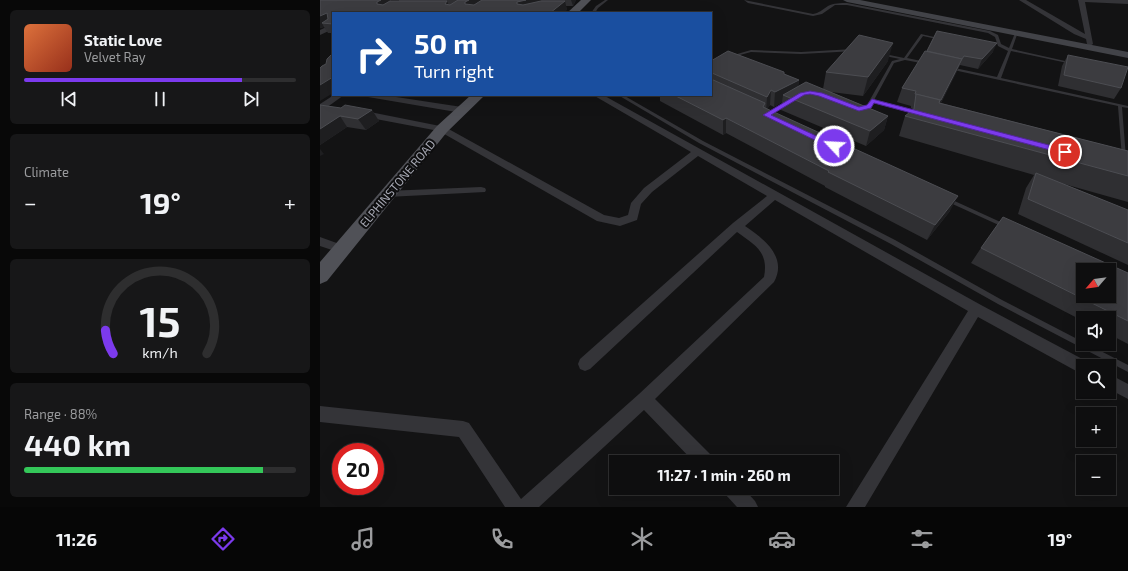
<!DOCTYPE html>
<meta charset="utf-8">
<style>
body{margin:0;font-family:"Exo 2",sans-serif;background:#171718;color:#f1f3f6;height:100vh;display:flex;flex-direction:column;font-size:15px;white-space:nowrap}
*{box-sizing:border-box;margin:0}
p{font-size:13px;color:#9b9c9e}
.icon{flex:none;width:22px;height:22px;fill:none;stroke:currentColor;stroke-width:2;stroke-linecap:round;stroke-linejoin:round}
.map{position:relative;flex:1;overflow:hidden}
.sheet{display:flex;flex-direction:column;gap:10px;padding:10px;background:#080808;width:320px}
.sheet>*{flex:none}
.hud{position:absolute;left:12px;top:12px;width:380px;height:84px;border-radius:0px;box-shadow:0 4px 16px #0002,0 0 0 1px #2e2e2f;background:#1a4fa0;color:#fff;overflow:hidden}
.needle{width:26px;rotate:242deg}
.fabs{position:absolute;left:756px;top:263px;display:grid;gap:8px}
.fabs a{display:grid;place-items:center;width:40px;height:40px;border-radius:0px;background:#0e0e0f;box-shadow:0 4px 16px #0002,0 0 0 1px #2e2e2f;font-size:20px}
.speed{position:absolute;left:12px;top:443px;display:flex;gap:8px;font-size:20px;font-weight:700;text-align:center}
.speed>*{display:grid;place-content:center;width:52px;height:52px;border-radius:50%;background:#0e0e0f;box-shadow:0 4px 16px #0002,0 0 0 1px #2e2e2f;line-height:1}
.speed .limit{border:6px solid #d22;background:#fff;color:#111}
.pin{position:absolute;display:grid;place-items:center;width:34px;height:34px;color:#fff;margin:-17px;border:2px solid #fff;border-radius:50%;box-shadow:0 1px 4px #0007}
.me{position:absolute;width:44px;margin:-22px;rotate:295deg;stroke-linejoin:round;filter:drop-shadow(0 0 3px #0008)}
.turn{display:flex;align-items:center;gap:14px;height:84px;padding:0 16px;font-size:18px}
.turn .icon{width:52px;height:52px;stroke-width:2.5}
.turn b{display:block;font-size:28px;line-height:34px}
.big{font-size:30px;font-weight:700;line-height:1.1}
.sheet .tile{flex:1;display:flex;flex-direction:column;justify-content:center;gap:6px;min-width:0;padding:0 14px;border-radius:6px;background:#171718}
.sheet .dial{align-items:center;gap:0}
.dial svg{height:104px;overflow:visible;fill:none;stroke:#2e2e2f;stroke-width:7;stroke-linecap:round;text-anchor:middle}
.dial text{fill:#f1f3f6;stroke:none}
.song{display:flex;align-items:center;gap:12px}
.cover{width:48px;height:48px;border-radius:6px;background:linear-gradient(135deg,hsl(20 70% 55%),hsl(10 70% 35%))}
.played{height:4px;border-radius:2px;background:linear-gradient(90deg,#7c3aed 80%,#2e2e2f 80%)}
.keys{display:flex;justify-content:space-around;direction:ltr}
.heat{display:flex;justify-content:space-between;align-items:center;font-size:22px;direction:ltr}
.charge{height:6px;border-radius:3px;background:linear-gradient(90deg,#34c759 88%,#2e2e2f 0)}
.trip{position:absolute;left:289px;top:455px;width:230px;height:40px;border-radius:0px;background:#0e0e0f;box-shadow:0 4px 16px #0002,0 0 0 1px #2e2e2f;font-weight:700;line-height:40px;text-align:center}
.dock{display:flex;height:64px;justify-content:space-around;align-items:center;background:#060606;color:#9b9c9e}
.dock .icon{width:28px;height:28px}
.dock .current{color:#7c3aed}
.dock b{font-size:18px;color:#f1f3f6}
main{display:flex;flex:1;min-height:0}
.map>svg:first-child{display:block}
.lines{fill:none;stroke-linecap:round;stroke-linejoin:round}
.service{fill:#343438;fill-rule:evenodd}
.minor{fill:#343438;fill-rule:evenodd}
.secondary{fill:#424348;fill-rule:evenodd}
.primary{fill:#505157;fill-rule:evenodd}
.wall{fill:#2f2f32}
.shaded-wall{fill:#1e1e20}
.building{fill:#3c3c40;stroke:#4c4d52;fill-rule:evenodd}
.route{fill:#7c3aed;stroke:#51269a}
.labels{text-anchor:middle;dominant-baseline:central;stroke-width:4;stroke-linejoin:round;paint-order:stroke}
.street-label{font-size:12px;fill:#a6a8b3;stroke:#0e0e0f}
</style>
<main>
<section class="sheet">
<div class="tile">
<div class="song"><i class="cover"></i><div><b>Static Love</b><p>Velvet Ray</p></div></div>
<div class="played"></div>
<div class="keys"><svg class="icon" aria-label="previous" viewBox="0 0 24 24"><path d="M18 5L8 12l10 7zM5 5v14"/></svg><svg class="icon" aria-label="pause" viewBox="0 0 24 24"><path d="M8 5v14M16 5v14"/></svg><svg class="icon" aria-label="next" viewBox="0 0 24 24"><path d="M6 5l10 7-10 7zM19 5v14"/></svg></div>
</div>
<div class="tile"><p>Climate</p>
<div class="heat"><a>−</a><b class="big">19°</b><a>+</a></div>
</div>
<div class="tile dial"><svg viewBox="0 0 100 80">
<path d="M14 69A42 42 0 1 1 86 69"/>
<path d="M14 69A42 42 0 0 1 8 51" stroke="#7c3aed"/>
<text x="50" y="56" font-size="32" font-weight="700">15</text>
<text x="50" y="72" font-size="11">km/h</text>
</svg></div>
<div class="tile"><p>Range · 88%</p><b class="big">440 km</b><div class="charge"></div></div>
</section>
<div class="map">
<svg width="808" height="507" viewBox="0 0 808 507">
<rect width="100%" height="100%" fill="#131314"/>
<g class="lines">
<g class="service">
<polygon points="285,0 288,0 278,8 275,13 271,13 276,6"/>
<path d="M424 0 493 14C499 13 502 10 508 6 514 3 520 3 527 3L670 31 678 35 681 44 689 48 695 33 698 32 692 49 754 63 752 64 691 51 681 78 808 106V108L802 107 806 158 804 159 802 158 798 106 629 69 628 68 630 67 677 77 688 51 678 46 675 37 668 33 527 5H515L502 14 493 16 428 3Z"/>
<polygon points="601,34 623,39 621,40 603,36 587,58 606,62 606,64 585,60 574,63 554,100 599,112 599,114 553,103 550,107 539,110 539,108 547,105 572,61 580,59 560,55 560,53 584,58"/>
<polygon points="534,49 535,49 535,51 481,54 431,52 409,58 407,57 431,50 481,52"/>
<polygon points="298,95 303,95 383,141 575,240 682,300 763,342 763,344 767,344 808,365 808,372 678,304 571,244 379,143"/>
<polygon points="468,101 471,102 448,116 444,115"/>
<polygon points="628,198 687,225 688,226 687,227 683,227 626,201 625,200"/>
</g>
<g class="minor">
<polygon points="699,0 706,0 765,34 758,0 808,0 808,4 765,2 773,44 770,46 767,44 766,39 754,34"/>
<polygon points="13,24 13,29 0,35 0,30"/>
<polygon points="14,95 24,95 6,108 0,108 0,104"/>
<polygon points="44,95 63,95 142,107 146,110 142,113 48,97"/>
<path d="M273 95H283L661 305 768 362 770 366H763V374L758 372 658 317 545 507H526L648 311 455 200 425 226C443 238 468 257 454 282L335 399 392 456 395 462H374L324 410 219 507H185L139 437 0 422V406L143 421 149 423 201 499 319 394 444 277C449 252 435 245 417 232L270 369 265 371 260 369 258 364 260 359 413 223 447 196 378 156 332 192 321 204 317 220 300 226 277 221 119 131 40 116 36 113 40 110 125 127 284 215 299 218 308 215 311 203 324 188 371 152Z"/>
<polygon points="161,187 165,188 166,190 165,192 67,197 62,194 67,191"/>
<polygon points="0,237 25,246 27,249 25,252 21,253 0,246"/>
<polygon points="789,374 808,384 808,399 789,389"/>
<polygon points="402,488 423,488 435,501 438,507 417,507 405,494"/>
</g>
<polygon class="secondary" points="523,0 540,0 808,52 808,58 527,2"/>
<g class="primary">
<polygon points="261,0 271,0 258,13 247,13"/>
<polygon points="151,95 165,95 127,132 7,281 0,284 0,262 117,126"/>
</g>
</g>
<g class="wall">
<polygon points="0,0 70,0 71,1 79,1 79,0 256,0 253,6 246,6 247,10 13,13 13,33 8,33 4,27 0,28"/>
<polygon points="617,31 673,52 658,69 640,65 621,103 808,151 808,202 744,184 808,210 808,265 698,214 706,188 714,175 579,136 585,116 590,112 592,108 591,108 591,106 577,102 582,88 606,52"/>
<polygon points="748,55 801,88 794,99 738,86 742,66"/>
<polygon points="391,61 464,74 479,80 478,87 503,89 506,72 568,61 543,96 511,92 568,116 564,130 546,146 461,110 462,102 454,107 450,105 447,109 630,211 607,240 505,187 505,186 406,133 403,135 340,101 340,95 391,95"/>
<polygon points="0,105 21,108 52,110 59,121 46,130 27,127 0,145"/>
<polygon points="661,248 808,273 808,344 789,334 789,318 763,318 763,321 651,263"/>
</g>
<g class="shaded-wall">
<polygon points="61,0 70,0 73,5 57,4 57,2"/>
<polygon points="149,0 167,0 149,12 145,4 145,2"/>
<polygon points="206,0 221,0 223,6 197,4 197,2"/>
<polygon points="251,0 256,0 253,6"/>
<polygon points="127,1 131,10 125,4"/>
<polygon points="245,1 247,10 244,13 230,13"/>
<polygon points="7,13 13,22 2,23 4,27 0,28 0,16"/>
<polygon points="573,43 568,61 543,96 548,77"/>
<polygon points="677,43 673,52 658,69 662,59"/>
<polygon points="642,59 636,73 615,114 621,100"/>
<polygon points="391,73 392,73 393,87 391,87"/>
<polygon points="13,77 13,93 0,101 0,85"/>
<polygon points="479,80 477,94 463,95 462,102 454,107 455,92"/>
<polygon points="451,90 450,105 446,111 447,97"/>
<polygon points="52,110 59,121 46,130 38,119"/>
<polygon points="20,116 27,127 0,145 0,129"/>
<polygon points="568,116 564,130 546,146 550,131"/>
<polygon points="406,118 406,133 403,135 403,120"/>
<polygon points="0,149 4,154 0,156"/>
<polygon points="638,196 630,211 607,240 615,225"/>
</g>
<g class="building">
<polygon points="0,0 61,0 57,2 57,4 63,5 70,1 127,1 125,4 130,5 138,0 149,0 145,2 145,4 154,5 162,0 206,0 197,2 197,4 203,5 221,1 245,1 230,13 13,13 13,24 2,23 8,19 7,13 0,16"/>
<polygon points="617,31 677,43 662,59 644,56 642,59 607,51"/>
<polygon points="539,35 573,43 548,77 506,72"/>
<polygon points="408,51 464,72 464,74 479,80 455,92 451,90 447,97 392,73 391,73 391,61"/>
<polygon points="605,51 642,59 621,100 595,94 596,91 582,88"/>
<polygon points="13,53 13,77 0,85 0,68 2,66 6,64 7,59"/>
<polygon points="748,55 808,67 801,88 744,75"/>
<polygon points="391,79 445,103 443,107 638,196 615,225 508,172 509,171 406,118 403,120 354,95 391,95"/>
<polygon points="486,82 568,116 550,131 463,95"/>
<polygon points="596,94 620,100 619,103 808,151 808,176 585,116 594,109"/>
<polygon points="0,105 21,108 25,105 52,110 38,119 20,116 0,129"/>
<polygon points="716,173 808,210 808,243 708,199"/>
<path d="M683 217 808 273V321L661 248ZM763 270H789V296H763Z"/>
</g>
<polygon class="route" points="490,91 502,93 539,107 547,105 552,99 748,150 749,152 745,154 554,103 551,108 539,111 499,96 490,94 484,95 451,115 516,145 516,148 511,148 443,115 480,93"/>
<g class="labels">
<g class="street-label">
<text transform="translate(77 183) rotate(-50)">ELPHINSTONE ROAD</text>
</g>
</g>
</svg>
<div class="fabs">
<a><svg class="needle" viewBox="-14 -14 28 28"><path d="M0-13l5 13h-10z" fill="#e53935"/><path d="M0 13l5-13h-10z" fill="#9b9c9e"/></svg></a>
<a><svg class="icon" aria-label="sound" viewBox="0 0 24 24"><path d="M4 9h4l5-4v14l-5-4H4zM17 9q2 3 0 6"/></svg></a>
<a><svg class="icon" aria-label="search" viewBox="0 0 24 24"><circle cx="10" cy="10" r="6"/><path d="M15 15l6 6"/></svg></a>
<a>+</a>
<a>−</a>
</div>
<div class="speed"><div class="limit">20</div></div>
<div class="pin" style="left:745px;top:152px;background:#d93025"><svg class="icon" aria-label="arrive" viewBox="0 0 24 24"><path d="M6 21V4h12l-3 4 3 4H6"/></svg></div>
<svg class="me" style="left:514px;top:146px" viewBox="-20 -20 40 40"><circle r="17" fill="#7c3aed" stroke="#fff" stroke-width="3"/><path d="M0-11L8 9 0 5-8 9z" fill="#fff"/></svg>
<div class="trip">11:27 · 1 min · 260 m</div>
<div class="hud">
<div class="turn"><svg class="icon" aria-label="right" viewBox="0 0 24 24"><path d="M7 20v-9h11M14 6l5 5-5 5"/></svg><div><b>50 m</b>Turn right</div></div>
</div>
</div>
</main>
<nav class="dock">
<b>11:26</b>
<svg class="icon current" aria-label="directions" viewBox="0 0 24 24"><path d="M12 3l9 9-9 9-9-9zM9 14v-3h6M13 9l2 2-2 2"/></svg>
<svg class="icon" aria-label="music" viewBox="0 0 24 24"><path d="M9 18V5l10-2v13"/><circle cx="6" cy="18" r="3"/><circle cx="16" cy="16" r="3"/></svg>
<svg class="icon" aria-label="phone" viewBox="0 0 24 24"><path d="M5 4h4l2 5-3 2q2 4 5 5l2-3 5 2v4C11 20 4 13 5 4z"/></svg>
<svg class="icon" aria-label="climate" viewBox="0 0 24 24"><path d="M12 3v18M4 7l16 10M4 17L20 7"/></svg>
<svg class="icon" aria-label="car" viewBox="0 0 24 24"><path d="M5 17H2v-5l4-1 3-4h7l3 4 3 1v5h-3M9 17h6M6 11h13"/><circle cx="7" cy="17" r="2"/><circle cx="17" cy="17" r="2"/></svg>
<svg class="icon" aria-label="filters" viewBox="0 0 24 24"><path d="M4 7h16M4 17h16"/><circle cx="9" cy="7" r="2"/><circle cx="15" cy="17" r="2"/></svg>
<b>19°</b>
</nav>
